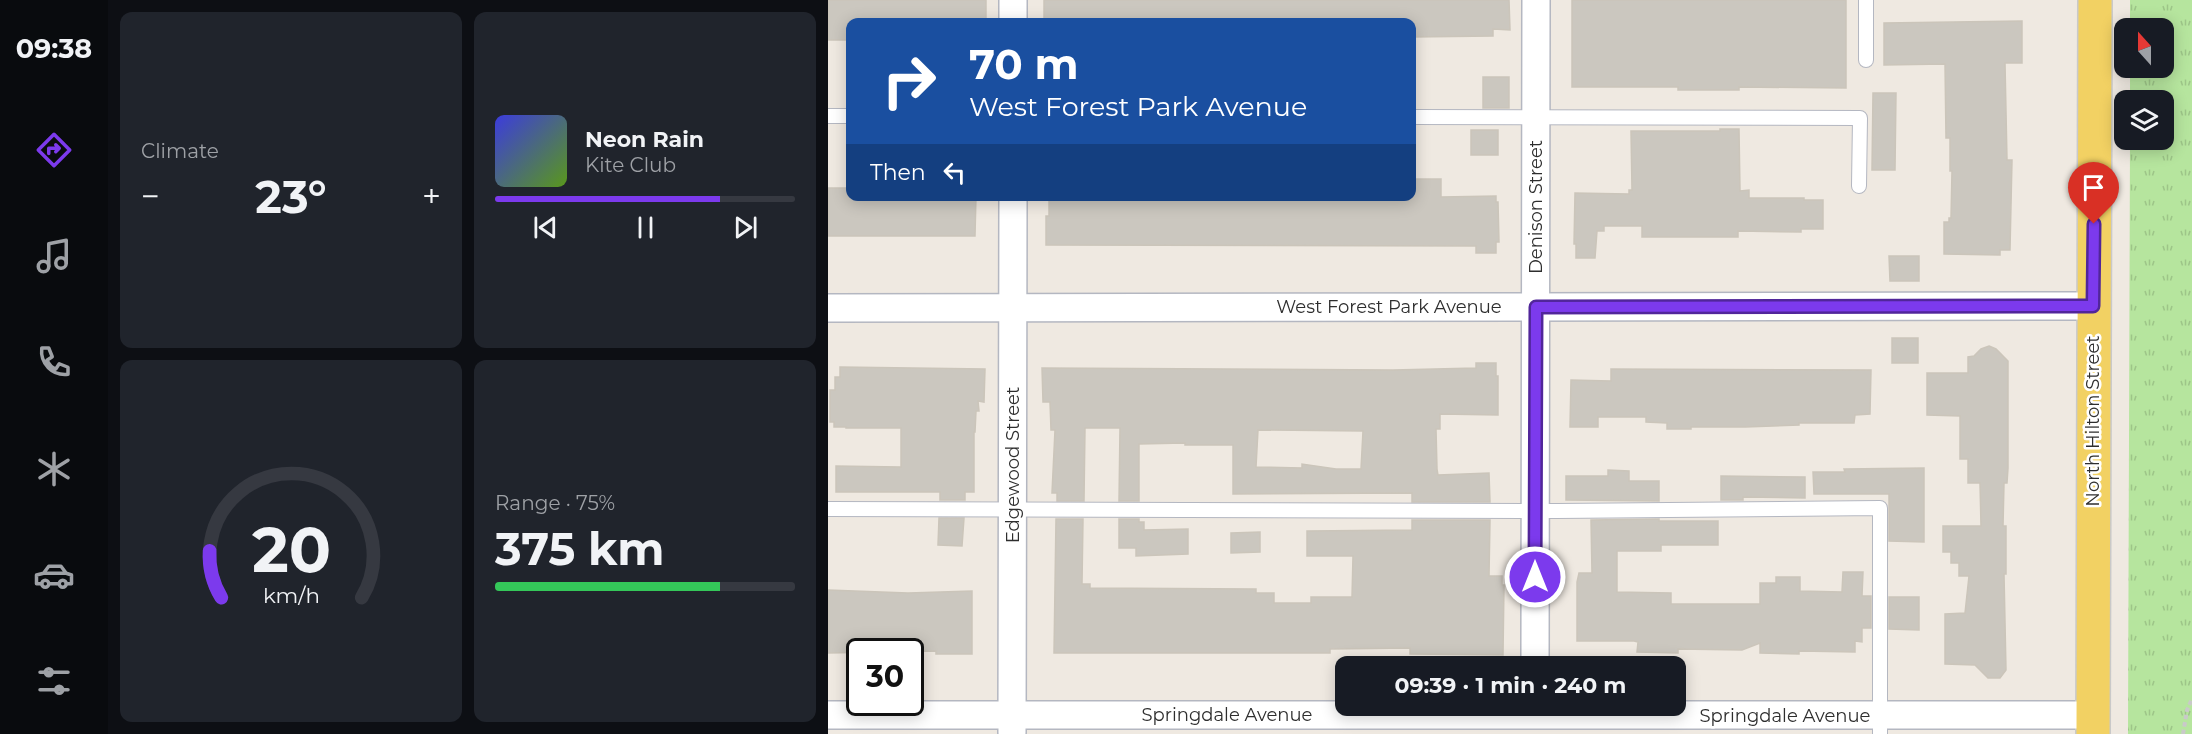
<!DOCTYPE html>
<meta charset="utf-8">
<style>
body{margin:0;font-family:Montserrat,sans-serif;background:#20242c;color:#f1f3f6;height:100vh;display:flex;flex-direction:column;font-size:22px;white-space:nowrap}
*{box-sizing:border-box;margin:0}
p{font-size:20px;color:#9ea1a6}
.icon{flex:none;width:33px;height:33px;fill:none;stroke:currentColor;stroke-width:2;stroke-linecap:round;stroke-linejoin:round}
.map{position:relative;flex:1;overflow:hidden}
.details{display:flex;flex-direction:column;gap:12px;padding:12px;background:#0d0f14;width:720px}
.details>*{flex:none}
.hud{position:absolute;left:18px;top:18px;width:570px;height:183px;border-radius:12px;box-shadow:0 3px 15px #0003;background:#1a4fa0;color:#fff;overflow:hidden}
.needle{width:39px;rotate:339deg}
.fabs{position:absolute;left:1286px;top:18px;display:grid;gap:12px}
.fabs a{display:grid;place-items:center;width:60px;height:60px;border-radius:12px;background:#171b24;box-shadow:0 3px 15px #0003;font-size:30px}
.speed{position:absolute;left:18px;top:638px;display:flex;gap:12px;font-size:30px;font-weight:700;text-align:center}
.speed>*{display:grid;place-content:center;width:78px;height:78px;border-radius:50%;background:#171b24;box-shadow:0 3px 15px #0003;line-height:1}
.speed .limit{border:3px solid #111;border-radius:9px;background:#fff;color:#111}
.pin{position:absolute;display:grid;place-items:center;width:51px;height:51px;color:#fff;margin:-62px -26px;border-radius:50% 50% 50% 0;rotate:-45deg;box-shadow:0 0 6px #0007}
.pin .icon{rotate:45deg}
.me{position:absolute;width:66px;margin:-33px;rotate:0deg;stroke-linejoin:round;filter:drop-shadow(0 0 4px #0008)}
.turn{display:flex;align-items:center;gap:21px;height:126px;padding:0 24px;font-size:27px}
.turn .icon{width:78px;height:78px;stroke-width:2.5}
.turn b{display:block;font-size:42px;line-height:51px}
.then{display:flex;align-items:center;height:57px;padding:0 24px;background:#0003;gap:12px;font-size:22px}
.big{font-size:45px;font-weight:700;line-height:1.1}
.details .widget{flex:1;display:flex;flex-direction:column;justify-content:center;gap:9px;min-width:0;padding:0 21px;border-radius:12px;background:#20242c}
.details .dial{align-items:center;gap:0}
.dial svg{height:156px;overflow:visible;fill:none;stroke:#363941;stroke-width:7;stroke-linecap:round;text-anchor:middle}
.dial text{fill:#f1f3f6;stroke:none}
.song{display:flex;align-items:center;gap:18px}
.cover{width:72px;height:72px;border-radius:9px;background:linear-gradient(135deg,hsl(240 70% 55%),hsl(90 70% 35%))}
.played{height:6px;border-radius:3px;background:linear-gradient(90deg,#7c3aed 75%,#363941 75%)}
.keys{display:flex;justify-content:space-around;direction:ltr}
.heat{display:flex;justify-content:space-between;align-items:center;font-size:33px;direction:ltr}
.charge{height:9px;border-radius:4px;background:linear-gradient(90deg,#34c759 75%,#363941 0)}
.details .tiles{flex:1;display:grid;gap:12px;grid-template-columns:repeat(2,1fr)}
.trip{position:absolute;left:507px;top:656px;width:351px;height:60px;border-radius:12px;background:#171b24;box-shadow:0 3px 15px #0003;font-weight:700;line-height:60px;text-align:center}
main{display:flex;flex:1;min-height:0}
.tab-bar{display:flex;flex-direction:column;width:108px;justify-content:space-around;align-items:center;background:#090b0e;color:#9ea1a6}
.tab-bar .icon{width:42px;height:42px}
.tab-bar .on{color:#7c3aed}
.tab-bar b{font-size:27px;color:#f1f3f6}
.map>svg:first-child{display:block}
.park{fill:url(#park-tufts)}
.building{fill:#cbc7bf;stroke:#cbc5ba;stroke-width:1.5;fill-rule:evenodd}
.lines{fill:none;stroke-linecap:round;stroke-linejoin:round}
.lane-casing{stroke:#b4b7c1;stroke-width:16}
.street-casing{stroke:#b4b7c1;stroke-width:30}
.primary-casing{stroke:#c9c9c9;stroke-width:36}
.path{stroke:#c9c9c9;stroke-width:4;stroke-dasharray:4.5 3;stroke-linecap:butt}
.lane{stroke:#fff;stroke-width:14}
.street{stroke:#fff;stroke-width:27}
.primary{stroke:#f2d163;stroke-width:33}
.route-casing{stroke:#51269a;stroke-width:15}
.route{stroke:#7c3aed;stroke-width:10}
.labels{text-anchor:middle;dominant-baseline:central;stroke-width:5;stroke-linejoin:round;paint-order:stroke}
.street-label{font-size:18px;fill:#2e2e2e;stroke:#fff}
</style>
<main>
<nav class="tab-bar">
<b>09:38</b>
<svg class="icon on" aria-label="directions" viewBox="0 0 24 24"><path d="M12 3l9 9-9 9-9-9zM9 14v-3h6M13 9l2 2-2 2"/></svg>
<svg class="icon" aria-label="music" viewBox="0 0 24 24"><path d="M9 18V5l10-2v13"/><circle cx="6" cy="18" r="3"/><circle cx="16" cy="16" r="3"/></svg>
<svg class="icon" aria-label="phone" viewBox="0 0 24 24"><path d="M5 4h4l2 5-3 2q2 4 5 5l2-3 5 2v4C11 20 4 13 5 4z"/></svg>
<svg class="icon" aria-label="climate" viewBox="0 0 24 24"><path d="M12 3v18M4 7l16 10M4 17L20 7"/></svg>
<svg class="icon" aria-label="car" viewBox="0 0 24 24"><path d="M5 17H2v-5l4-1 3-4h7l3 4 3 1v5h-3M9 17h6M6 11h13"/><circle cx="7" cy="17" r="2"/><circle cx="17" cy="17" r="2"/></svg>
<svg class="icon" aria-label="filters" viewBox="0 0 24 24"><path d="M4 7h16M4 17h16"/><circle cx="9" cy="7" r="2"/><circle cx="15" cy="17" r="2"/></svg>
</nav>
<section class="details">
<div class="tiles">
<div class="widget"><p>Climate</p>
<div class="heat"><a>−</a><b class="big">23°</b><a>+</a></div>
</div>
<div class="widget">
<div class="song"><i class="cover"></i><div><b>Neon Rain</b><p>Kite Club</p></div></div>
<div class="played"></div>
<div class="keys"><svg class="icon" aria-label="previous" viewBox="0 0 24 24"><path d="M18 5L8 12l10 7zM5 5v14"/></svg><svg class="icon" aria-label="pause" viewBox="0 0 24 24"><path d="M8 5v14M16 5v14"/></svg><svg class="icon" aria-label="next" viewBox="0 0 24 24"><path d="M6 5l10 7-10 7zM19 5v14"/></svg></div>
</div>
<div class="widget dial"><svg viewBox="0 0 100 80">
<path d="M14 69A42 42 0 1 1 86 69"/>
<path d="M14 69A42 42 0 0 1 8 45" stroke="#7c3aed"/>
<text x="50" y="56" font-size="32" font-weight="700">20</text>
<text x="50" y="72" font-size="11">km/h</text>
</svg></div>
<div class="widget"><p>Range · 75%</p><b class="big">375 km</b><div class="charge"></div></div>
</div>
</section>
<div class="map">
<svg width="1364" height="734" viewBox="0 0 1364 734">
<defs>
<pattern id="park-tufts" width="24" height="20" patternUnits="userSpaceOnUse" patternTransform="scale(1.5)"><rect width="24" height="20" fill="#b6e59e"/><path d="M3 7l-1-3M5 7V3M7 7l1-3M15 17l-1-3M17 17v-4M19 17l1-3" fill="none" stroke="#9dc588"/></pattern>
</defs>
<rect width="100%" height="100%" fill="#efe9e1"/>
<polygon class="park" points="1302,0 1364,0 1364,734 1300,734 1302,140 1335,140 1335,100 1302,100 1302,68 1335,68 1335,28 1302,28"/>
<g class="building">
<polygon points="0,0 158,0 158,22 22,22 22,40 0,40"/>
<polygon points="216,0 681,0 682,30 665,29 665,36 584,37 584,22 216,22"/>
<polygon points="744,0 1018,0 1018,88 911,87 911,90 850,90 850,87 744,87"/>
<polygon points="1194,21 1194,63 1177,63 1179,160 1184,160 1182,250 1172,250 1172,255 1116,254 1116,222 1121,222 1121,218 1123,218 1124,171 1122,171 1122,138 1118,138 1117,64 1056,65 1056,23"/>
<rect x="655" y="77" width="26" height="31"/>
<polygon points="1045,93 1068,93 1067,170 1044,170"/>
<polygon points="892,129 911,129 912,191 921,190 921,198 976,198 976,200 995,200 995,229 973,229 973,232 910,231 910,237 814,237 814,226 776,226 776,231 769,231 767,258 748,258 748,244 746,244 747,193 801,194 801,190 804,190 803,131 892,131"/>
<rect x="643" y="130" width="27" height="25"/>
<polygon points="584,179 613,179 613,197 668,196 668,202 670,202 671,242 668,242 668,253 648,253 648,246 218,245 218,216 221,216 221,196 584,196"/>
<polygon points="0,188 22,188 22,196 148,196 147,236 0,236"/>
<polygon points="1061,256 1091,256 1091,281 1062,281"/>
<rect x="1064" y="338" width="26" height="25"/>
<polygon points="1161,346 1168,349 1180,361 1180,468 1179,483 1176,483 1175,526 1178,526 1178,574 1176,574 1178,670 1172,678 1160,678 1147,665 1117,664 1117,614 1137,613 1141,576 1131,576 1131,563 1123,563 1123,552 1115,552 1115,526 1153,526 1152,483 1140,483 1140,459 1132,459 1132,416 1099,415 1099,373 1140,373 1140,357 1146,356 1153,349"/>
<path d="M648 363H668V376H670V415L612 414V429H608L609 469 610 475 661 473 662 502H584V493L405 494V445H357V443L311 444V501H291L292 428H257L256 501H229V493H224L227 430H223L222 402H215L214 368 565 370 648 368ZM430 430 535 431 533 469H508L474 464V468L428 467Z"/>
<polygon points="12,367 157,369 156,402 150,401 151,411 148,411 147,432 146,432 146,492 137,492 137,500 112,500 112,492 8,492 8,466 73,467 73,428 18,428 18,427 6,427 6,422 2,422 2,390 7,390 7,377 12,377"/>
<polygon points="783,369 1043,370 1042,414 1027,415 1026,423 971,423 971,425 917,427 863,427 863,429 839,429 839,423 818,422 818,417 770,417 770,427 742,427 743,380 783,381"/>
<polygon points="1096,468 1096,542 1061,541 1061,494 986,494 985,472 1017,472 1016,469"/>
<polygon points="780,470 801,471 801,481 831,481 831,501 738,500 738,476 780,476"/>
<polygon points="893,476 977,477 977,498 915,497 915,500 893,500"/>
<polygon points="111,518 136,518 134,546 110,545"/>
<polygon points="228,519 255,519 254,584 262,584 262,588 428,589 428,593 446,593 446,603 483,603 483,597 524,597 525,556 479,556 479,531 584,530 584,520 662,520 661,576 674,576 674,585 676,585 675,655 582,654 582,648 502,649 502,653 226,653"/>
<polygon points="291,519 311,519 311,522 316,522 316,530 360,529 360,554 308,556 308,548 291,548"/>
<polygon points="831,519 831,521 890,521 890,545 833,545 833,551 789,551 789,592 843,593 843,604 932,604 932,583 948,583 948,577 972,577 972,591 1014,592 1015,572 1035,572 1034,596 1043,596 1043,628 1034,628 1034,642 1027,641 1027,652 971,651 971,654 932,653 932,643 914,650 850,649 850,653 809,652 810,642 806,641 749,641 749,582 751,573 764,573 763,520"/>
<polygon points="432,532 432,552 403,553 403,533"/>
<polygon points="0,590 80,593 144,591 144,654 108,654 108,651 0,653"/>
<polygon points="1061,597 1091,597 1091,630 1061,629"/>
</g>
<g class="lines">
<defs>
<g id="lane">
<polyline points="1038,0 1038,60"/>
<polyline points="0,116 22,116"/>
<polyline points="584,117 1032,118 1031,186"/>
<polyline points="0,509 729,511 1052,508 1052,734"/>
</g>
<g id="street">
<polyline points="185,22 185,0"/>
<polyline points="0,308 1265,306"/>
<polyline points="707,666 708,0"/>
<polyline points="0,715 1265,715"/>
<polyline points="184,732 185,196"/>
</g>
<polyline id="primary" points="1265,734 1267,0"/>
</defs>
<use href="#lane" class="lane-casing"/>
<use href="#street" class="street-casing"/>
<use href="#primary" class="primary-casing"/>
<polyline class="path" points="1355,734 1359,710 1364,699"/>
<use href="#lane" class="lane"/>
<use href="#street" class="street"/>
<use href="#primary" class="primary"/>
</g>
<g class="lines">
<defs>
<polyline id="route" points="707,577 708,307 1265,306 1266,224"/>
</defs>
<use href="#route" class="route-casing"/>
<use href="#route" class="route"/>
</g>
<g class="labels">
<g class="street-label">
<text transform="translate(708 207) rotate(-90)">Denison Street</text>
<text x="561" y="307">West Forest Park Avenue</text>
<text transform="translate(1265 421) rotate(-90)">North Hilton Street</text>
<text transform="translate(185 465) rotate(-90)">Edgewood Street</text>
<text x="399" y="715">Springdale Avenue</text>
<text x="957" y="716">Springdale Avenue</text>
</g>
</g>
</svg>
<div class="fabs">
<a><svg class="needle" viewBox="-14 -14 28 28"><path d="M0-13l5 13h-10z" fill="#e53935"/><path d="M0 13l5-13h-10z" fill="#9ea1a6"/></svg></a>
<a><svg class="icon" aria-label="layers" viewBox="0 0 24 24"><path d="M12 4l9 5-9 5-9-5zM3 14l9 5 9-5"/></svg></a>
</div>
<div class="speed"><div class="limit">30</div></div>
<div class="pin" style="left:1266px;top:224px;background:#d93025"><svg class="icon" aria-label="arrive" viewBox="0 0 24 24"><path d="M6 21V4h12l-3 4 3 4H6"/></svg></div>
<svg class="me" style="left:707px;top:577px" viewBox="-20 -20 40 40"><circle r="17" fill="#7c3aed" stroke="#fff" stroke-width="3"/><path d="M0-11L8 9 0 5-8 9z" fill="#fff"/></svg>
<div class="trip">09:39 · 1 min · 240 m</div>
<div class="hud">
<div class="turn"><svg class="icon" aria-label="right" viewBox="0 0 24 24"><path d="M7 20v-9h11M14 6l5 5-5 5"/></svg><div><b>70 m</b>West Forest Park Avenue</div></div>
<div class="then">Then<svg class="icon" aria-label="left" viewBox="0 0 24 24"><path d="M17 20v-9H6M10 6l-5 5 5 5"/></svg></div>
</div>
</div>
</main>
